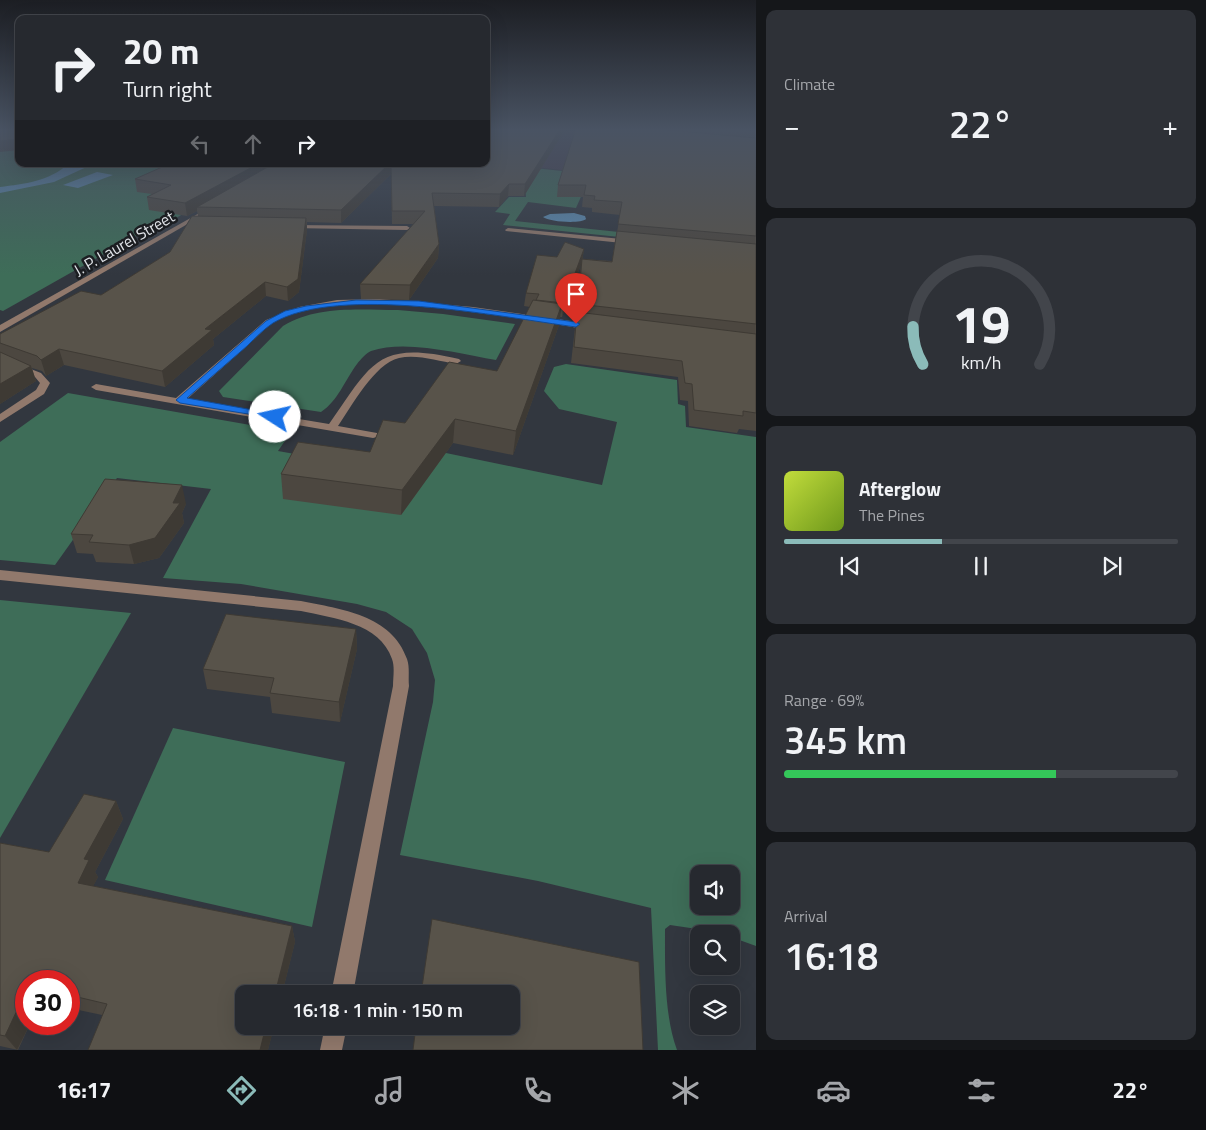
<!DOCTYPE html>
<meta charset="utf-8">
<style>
body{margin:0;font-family:"Titillium Web",sans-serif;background:#2e3137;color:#f1f3f6;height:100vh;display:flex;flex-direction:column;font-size:19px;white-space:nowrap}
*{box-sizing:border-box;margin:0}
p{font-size:16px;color:#a4a6aa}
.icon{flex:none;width:28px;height:28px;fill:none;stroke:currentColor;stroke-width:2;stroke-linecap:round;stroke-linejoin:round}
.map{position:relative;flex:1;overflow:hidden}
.side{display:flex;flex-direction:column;gap:10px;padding:10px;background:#15171a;width:450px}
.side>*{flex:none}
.top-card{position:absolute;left:15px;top:15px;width:475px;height:152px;border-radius:10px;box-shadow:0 5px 20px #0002,0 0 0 1px #42454b;background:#26292f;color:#f1f3f6;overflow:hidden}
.tools{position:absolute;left:690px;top:865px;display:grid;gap:10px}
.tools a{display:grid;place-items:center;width:50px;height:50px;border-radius:10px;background:#26292f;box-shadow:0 5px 20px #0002,0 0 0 1px #42454b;font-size:25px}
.speed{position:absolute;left:15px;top:970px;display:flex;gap:10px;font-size:25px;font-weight:700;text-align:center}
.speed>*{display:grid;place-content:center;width:65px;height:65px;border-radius:50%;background:#26292f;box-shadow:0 5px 20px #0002,0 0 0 1px #42454b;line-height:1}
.speed .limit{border:8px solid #d22;background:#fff;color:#111}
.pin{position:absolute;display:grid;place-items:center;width:42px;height:42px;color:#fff;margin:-51px -21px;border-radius:50% 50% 50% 0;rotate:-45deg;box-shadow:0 0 5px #0007}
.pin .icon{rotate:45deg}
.me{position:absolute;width:55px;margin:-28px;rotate:280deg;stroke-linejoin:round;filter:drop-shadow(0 0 4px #0008)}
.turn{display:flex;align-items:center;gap:18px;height:105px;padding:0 25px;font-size:22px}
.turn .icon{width:65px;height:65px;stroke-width:2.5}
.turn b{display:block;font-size:35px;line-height:42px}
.lanes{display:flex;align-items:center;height:48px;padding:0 25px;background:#0003;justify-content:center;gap:25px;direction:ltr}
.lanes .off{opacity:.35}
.big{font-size:38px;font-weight:600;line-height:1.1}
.side .widget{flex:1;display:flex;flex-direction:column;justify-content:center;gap:8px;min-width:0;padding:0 18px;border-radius:10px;background:#2e3137}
.side .dial{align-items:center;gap:0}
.dial svg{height:130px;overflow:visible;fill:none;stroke:#42454b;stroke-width:7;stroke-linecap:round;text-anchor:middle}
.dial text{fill:#f1f3f6;stroke:none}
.song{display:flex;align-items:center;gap:15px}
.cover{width:60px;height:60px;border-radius:8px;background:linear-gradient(135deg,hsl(70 70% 55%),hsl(80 70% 35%))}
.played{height:5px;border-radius:2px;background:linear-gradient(90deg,#8bbbb9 40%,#42454b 40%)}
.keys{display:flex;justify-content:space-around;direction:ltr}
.heat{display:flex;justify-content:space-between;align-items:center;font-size:28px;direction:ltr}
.charge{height:8px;border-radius:4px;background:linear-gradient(90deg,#34c759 69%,#42454b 0)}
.trip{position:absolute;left:235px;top:985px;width:285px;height:50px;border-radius:10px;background:#26292f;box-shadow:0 5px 20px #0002,0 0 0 1px #42454b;font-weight:600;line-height:50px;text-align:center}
.tab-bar{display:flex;height:80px;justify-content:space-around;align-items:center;background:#0f1013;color:#a4a6aa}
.tab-bar .icon{width:35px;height:35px}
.tab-bar .active{color:#8bbbb9}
.tab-bar b{font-size:22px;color:#f1f3f6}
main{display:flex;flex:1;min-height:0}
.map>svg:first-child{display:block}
.education{fill:#433a4a}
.green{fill:#3e6d58;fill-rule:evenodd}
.water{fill:#5e8fb5}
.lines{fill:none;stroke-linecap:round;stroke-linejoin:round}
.minor{fill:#91796c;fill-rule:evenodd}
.wall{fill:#4c4740}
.shaded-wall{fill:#3e3a34}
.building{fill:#58534a;stroke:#3e3a34}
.route{fill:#1a73e8;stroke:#114b97}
.labels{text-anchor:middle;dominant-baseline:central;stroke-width:5;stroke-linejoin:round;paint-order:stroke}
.far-street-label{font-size:16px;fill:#e1e4e9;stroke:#1c1e22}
</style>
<main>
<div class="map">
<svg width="756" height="1050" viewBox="0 0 756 1050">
<rect width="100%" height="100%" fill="#32373f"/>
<polygon class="education" points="561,130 639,138 617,176 534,167"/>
<g class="green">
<polygon points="19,135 19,164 269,164 152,232 143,232 3,311 0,310 0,141"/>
<polygon points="534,168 591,174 576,208 528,202 515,221 751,246 756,251 503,225 510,214 495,212 509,197 526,197 525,186"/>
<path d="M398 310 443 314 515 324 496 360C460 354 406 339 371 351 366 353 361 359 357 364 345 380 338 401 321 412L223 397 219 391 283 326C317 305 360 310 398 310Z"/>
<path d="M566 364 677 380 678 404 685 406 686 427 756 437V946L731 937V934L670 925 665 929C665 966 664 1015 677 1050H658L651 908 538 881 400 855 433 702 435 680 427 653 412 629 386 612 357 604 241 584 163 578 211 489 117 478 55 565 0 560V442L68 393 291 432 278 451 306 456 446 453 602 485 617 422 559 409 544 391 554 367ZM699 874H731V906H699Z"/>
<polygon points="0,600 131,613 0,838"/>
<polygon points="173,728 345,762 312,927 105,880"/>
</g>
<g class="water">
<path d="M68 164H93L54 182 0 193V187C24 184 50 181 68 164Z"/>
<polygon points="97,172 113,175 78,188 63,185"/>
<path d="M574 213 585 216 586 219C581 224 549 222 543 217L550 214Z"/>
</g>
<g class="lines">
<g class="minor">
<polygon points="203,211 206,213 205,214 0,332 0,325"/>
<polygon points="289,225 407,226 410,228 407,230 291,228 289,227"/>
<polygon points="508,228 632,240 636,242 632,244 506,231 505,230"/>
<path d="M380 299 473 307 592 324 596 327 592 330C511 318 342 281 271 324 263 330 256 338 249 344 228 363 207 381 186 400L329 424C372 363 377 340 459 359L461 361 456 364C438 361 417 354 399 358 374 364 352 406 338 426L377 433 378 435 377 437 373 438 96 390 91 387 96 384 176 398 266 320 299 307 337 300Z"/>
<polygon points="0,357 41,373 50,383 44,394 0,422 0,414 36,390 40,383 35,377 0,363"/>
<path d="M0 570 301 601C341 609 392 615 407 659 410 667 408 678 409 686L353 994H331L393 686C393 678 395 667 392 659 380 623 333 618 301 611L0 580Z"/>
<polygon points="325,1026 347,1026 342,1050 320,1050"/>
</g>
</g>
<g class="wall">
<polygon points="566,128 524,196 508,196 499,207 434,206 439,244 438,258 409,300 361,299 360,284 414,224 392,224 391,174 341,223 307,222 307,230 299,292 288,301 266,296 213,339 214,345 165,387 64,365 46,376 42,371 32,368 36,381 0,404 0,334 101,295 170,252 198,216 197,211 187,216 149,210 147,197 152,194 137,192 135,179 486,164"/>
<polygon points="576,128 756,128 756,431 739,429 737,433 689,426 688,401 680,400 678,377 571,363 576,319 580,272 582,259 612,261 620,215 592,212 592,208 582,207 583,197 557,197 558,185"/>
<polygon points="584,249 582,262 562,317 560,317 559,325 513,455 453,443 401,515 283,499 281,474 370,452 405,423 497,371 530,307 524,306 526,293 557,257"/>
<polygon points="186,504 182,513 184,523 159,558 134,564 96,562 93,554 77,553 71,534"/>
<polygon points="356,629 357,649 340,722 272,713 270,697 207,689 203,669"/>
<polygon points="116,801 123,819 95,872 98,877 93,886 292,926 295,942 282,994 244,994 244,1026 274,1026 268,1050 69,1008 69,981 26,981 26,1024 30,1024 18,1050 0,1046 0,843 49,852"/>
</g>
<g class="shaded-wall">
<polygon points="561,128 566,128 524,196 525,184"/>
<polygon points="19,139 19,150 0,152 0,141"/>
<polygon points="258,164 280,164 197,207 197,211 187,216 185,203"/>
<polygon points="389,164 391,164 391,174 341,223 341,210"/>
<polygon points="509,184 508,196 499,207 500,194"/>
<polygon points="306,218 307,230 299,292 288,301 287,287"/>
<polygon points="439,244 438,258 409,300 410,285"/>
<polygon points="584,249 582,262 562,317 564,303"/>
<polygon points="265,282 266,296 213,339 214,345 165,387 162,371 205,329"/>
<polygon points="562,304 559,325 513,455 516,431"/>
<polygon points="59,349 64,365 46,376 41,360"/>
<polygon points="31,366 36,381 0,404 0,384"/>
<polygon points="455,419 453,443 401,515 402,490"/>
<polygon points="182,485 186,504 182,513 184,523 159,558 134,564 129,545 173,503"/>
<polygon points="356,629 357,649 340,722 339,702"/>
<polygon points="116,801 123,819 95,872 98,877 86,900 78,883 84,859"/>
<polygon points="292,926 295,942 282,994 275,994"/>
<polygon points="26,991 26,1024 30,1024 17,1050 5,1036"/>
<polygon points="266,1026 274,1026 268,1050 260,1050"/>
</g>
<g class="building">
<polygon points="0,128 19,128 19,139 0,141"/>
<polygon points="486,128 561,128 525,184 509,184 500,194 432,193 439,244 410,285 360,284 425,211 392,211 391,164 486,164"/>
<polygon points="576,128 645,128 756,138 756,236 618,224 622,202 594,200 595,196 584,195 586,185 558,185"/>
<polygon points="723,128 756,128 756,131"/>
<polygon points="169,164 258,164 185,203 147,197 171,185 135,179"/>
<polygon points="273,164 389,164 341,210 197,207"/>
<polygon points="192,216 306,218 298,279 287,287 265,282 205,329 212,330 162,371 59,349 41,360 37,356 0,343 0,334 81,291 101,295 170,252"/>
<polygon points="617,231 756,244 756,324 578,304 582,259 612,262"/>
<polygon points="565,242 584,249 564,303 536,300 539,294 526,293 537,255 557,257"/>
<polygon points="533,300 562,304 516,431 455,419 402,490 281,474 298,442 370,452 383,420 405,423 449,362 497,371"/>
<polygon points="577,312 756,334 756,413 743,411 743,416 694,410 692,384 685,383 682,361 574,347"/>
<polygon points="0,352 31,366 0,384"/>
<polygon points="105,479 182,485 173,503 180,503 155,538 129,545 89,542 93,535 71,534"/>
<polygon points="226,614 356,629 339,702 270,693 274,678 203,669"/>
<polygon points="84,794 116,801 84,859 89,860 78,883 292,926 275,994 244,994 244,1026 266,1026 260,1050 88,1050 107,1004 69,995 69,981 26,981 26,991 5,1036 0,1035 0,843 49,852"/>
<polygon points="432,919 639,962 643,1050 413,1050 416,1026 511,1026 511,994 421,994"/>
</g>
<linearGradient id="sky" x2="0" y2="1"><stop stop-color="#1c1e23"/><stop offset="0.47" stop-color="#495363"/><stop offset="1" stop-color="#495363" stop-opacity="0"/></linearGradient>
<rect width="756" height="275" fill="url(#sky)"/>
<path class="route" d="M356 300 419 301 576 322 580 324 576 327C500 317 339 284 273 323 264 329 255 338 247 346 227 363 207 381 187 398L275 414 280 417 279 419 180 403 176 400 266 321 285 311 306 306Z"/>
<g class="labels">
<g class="far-street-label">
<text transform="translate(124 243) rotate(-30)">J. P. Laurel Street</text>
</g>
</g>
</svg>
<div class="tools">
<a><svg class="icon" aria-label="sound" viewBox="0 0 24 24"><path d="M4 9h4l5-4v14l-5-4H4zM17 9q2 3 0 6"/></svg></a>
<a><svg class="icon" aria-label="search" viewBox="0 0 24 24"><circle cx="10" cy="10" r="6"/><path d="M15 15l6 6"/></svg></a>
<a><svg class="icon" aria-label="layers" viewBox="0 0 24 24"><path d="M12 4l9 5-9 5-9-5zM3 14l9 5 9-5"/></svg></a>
</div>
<div class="speed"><div class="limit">30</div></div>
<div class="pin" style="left:576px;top:324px;background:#d93025"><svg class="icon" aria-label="arrive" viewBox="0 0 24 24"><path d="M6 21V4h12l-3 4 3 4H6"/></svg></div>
<svg class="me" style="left:275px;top:417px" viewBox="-20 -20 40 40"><circle r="19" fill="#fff"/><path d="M0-13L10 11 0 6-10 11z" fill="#1a73e8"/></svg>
<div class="trip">16:18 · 1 min · 150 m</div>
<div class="top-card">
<div class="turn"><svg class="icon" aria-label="right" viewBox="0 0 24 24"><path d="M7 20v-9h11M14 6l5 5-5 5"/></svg><div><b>20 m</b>Turn right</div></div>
<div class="lanes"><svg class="icon off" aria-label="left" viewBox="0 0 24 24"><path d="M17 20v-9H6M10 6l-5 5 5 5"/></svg><svg class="icon off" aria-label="ahead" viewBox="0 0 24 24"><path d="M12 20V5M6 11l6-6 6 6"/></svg><svg class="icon" aria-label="right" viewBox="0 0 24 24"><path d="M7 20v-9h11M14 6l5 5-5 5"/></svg></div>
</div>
</div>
<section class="side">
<div class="widget"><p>Climate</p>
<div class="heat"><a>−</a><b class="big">22°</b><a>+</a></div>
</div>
<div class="widget dial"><svg viewBox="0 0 100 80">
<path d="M14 69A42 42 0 1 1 86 69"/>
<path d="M14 69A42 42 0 0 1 8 46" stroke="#8bbbb9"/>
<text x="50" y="56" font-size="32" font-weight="700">19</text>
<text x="50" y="72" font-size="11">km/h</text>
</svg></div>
<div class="widget">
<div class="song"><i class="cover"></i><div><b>Afterglow</b><p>The Pines</p></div></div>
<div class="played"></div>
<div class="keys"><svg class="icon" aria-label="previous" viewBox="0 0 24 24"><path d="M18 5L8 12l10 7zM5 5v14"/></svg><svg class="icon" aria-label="pause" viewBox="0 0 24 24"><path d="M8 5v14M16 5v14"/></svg><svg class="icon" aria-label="next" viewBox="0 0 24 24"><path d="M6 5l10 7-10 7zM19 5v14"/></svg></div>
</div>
<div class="widget"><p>Range · 69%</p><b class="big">345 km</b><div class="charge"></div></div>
<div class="widget"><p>Arrival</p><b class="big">16:18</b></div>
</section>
</main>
<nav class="tab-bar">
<b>16:17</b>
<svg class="icon active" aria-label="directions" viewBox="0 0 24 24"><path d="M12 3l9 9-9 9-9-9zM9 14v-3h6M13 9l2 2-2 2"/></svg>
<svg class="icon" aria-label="music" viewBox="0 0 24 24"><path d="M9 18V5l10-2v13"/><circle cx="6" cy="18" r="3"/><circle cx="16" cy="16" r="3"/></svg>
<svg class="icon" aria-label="phone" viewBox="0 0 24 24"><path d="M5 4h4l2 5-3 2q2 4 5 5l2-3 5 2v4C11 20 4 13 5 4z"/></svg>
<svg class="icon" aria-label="climate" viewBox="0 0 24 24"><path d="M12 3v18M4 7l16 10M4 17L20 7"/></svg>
<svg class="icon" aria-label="car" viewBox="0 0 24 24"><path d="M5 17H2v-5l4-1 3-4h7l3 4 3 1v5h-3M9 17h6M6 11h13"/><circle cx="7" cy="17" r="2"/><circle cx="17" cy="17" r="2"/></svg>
<svg class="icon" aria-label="filters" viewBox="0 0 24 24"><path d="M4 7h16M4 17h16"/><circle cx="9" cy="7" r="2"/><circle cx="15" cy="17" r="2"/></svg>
<b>22°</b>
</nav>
